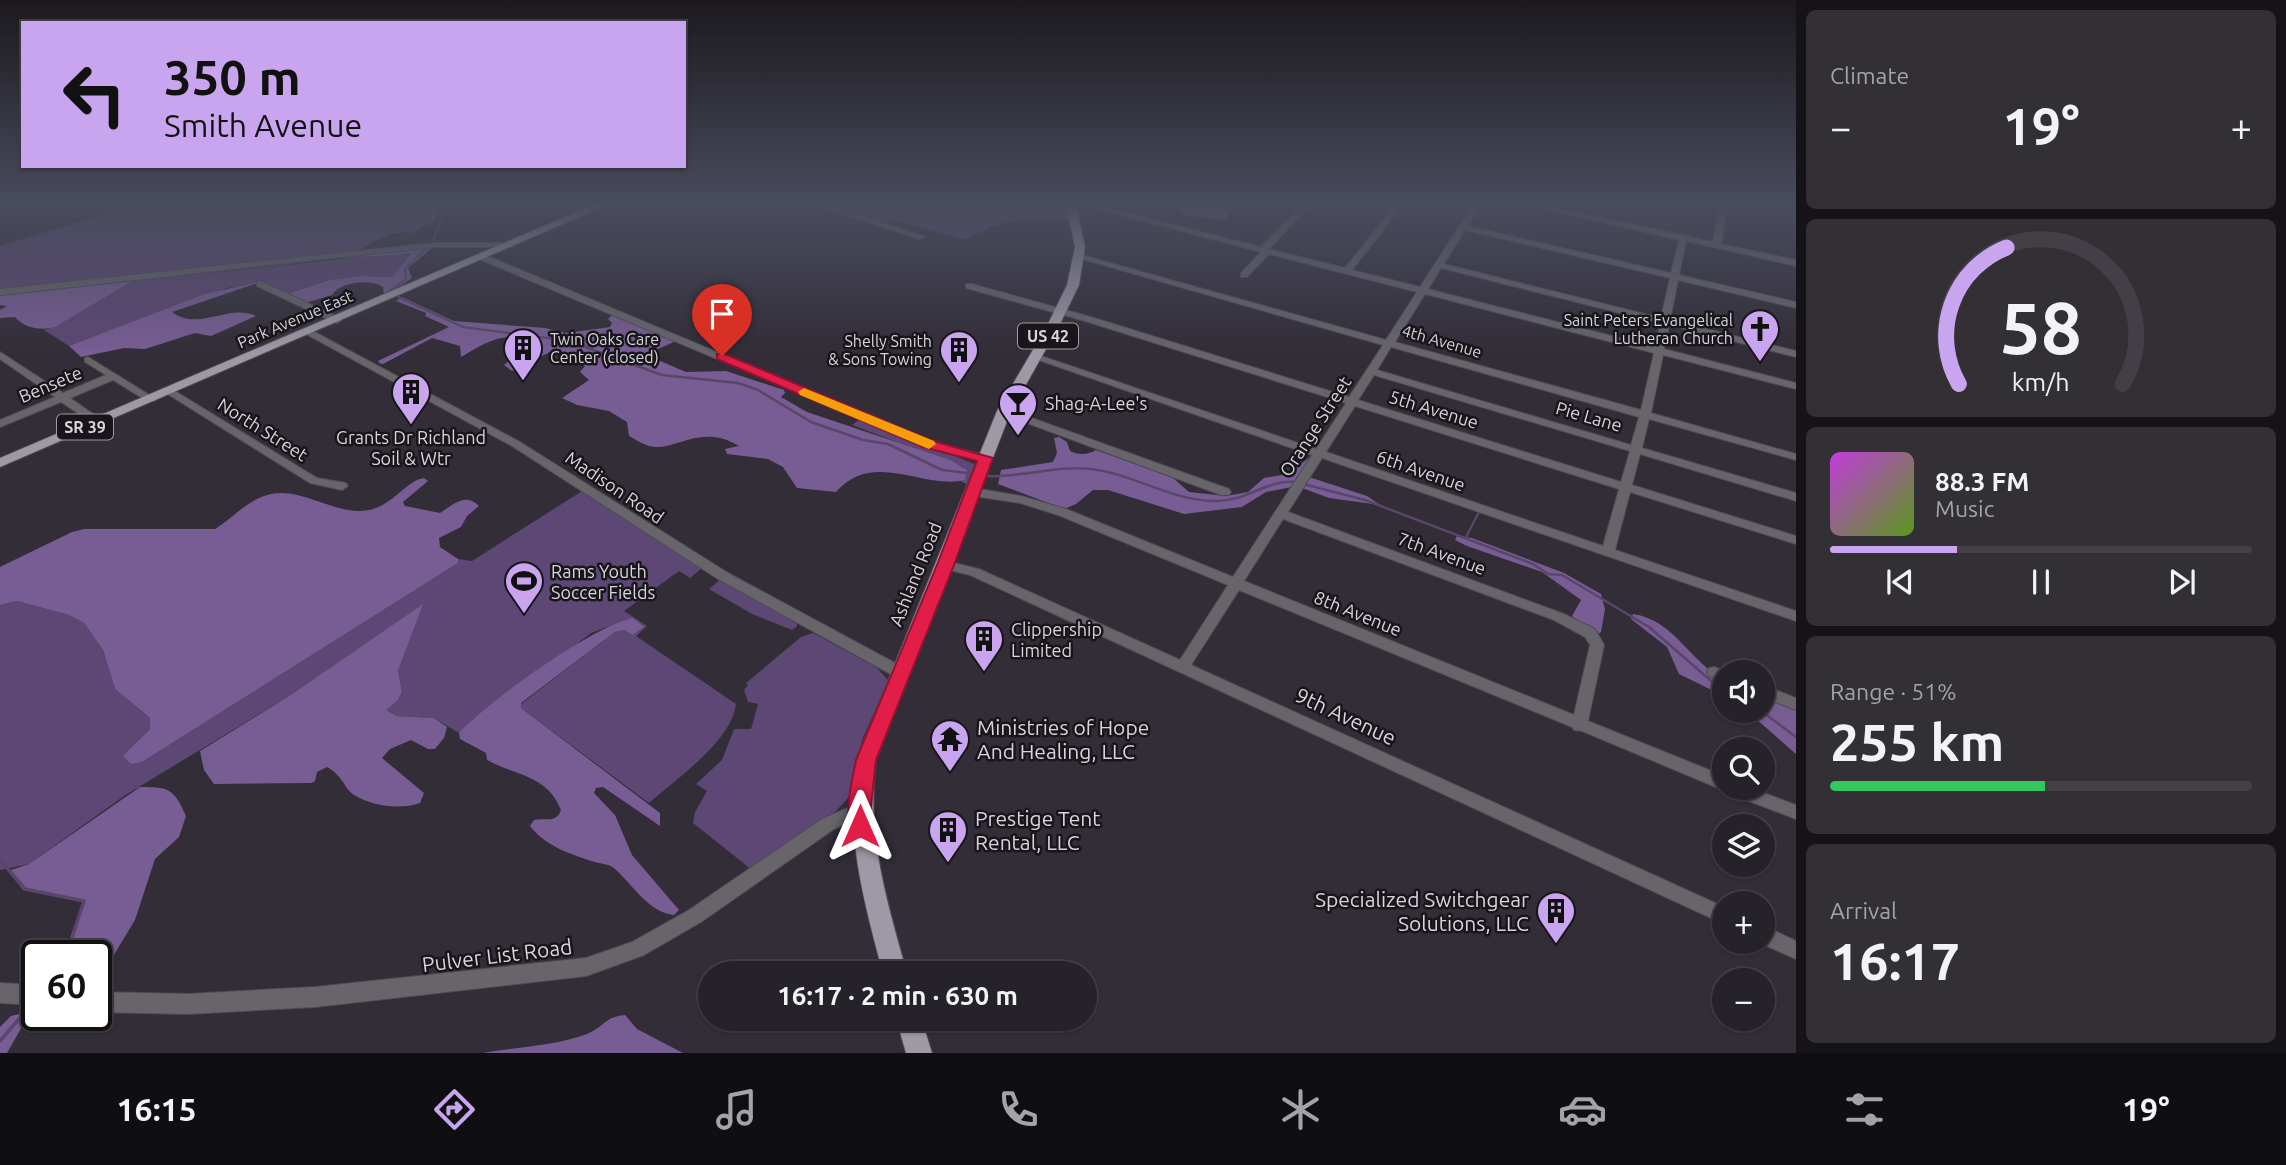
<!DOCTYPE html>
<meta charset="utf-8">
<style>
body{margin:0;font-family:Ubuntu,sans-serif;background:#322f35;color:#f1f3f6;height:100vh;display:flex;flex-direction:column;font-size:26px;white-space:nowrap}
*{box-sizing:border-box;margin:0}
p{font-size:23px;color:#a4a4a8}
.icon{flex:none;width:38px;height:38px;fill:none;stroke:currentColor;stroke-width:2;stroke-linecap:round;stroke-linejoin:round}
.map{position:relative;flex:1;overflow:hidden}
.details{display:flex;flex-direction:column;gap:10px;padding:10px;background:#151317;width:490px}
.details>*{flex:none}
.guide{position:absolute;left:21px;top:21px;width:665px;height:147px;border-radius:0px;box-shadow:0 2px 5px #0004,0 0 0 2px #423f46;background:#c8a5ee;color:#111;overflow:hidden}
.tools{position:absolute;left:1712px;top:660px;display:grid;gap:14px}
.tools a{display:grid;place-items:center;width:63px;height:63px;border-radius:50%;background:#262229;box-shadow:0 2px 5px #0004,0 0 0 2px #423f46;font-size:35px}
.speed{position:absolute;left:21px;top:940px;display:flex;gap:14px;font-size:35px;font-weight:700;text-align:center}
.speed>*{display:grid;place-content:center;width:91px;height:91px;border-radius:50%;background:#262229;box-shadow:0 2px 5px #0004,0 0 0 2px #423f46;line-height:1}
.speed .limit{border:4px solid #111;border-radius:10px;background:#fff;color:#111}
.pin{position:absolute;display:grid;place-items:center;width:60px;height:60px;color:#fff;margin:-72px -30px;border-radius:50% 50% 50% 0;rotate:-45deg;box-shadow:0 0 7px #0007}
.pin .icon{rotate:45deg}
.me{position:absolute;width:77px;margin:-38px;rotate:0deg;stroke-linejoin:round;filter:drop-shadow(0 0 5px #0008)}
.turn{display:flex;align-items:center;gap:24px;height:147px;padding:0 28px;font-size:32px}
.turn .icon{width:91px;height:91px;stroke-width:2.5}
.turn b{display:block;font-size:49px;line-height:60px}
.big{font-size:52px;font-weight:700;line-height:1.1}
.details .tile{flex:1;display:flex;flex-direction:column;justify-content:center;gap:10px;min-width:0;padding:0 24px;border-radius:10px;background:#322f35}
.details .dial{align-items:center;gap:0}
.dial svg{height:182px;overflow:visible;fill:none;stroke:#423f46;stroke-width:7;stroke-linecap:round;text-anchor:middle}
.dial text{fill:#f1f3f6;stroke:none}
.song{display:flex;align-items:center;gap:21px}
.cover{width:84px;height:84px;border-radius:10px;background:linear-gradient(135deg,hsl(290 70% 55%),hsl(90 70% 35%))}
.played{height:7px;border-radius:4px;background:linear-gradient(90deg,#c8a5ee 30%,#423f46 30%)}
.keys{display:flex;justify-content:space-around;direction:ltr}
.heat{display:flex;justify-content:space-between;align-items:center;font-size:38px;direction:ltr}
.charge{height:10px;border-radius:5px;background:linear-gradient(90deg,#34c759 51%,#423f46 0)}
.trip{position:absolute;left:698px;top:961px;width:399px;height:70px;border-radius:35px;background:#262229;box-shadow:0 2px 5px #0004,0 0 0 2px #423f46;font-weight:700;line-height:70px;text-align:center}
.tabs{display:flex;height:112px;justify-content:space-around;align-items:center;background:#0f0e10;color:#a4a4a8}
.tabs .icon{width:49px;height:49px}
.tabs .active{color:#c8a5ee}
.tabs b{font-size:32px;color:#f1f3f6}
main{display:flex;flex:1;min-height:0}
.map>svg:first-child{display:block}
.green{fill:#5d4774}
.forest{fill:#775d93}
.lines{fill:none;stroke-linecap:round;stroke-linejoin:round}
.stream-far2{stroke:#5a466a;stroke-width:2}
.stream-far1{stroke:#5a466a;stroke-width:2.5}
.stream{stroke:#5a466a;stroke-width:3.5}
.minor-casing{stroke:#504b55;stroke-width:2}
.major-casing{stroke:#504b55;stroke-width:2}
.minor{fill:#67656a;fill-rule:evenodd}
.major{fill:#9e99a4;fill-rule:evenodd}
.route{fill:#e11d48;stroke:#92132f;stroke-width:2}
.slow{fill:#f59e0b}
.labels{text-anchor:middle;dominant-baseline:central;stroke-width:5;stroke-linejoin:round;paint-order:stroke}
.far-street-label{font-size:16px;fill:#d7d4db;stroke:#18161b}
.far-poi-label{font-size:16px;fill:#d7d4db;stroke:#18161b;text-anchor:end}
.shield{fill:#18161b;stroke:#9e9ba1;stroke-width:2}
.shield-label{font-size:16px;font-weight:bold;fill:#d7d4db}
.street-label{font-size:18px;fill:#d7d4db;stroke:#18161b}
.poi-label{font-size:18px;fill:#d7d4db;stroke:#18161b;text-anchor:start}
.near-street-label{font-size:21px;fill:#d7d4db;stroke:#18161b}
.near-poi-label{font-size:21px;fill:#d7d4db;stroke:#18161b;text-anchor:start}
</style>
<main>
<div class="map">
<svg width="1796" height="1053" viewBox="0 0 1796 1053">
<rect width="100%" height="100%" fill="#322d37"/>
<g class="green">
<path d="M134 205H441L433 222 412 233C399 228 369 242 360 251L0 290V246Z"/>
<path d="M1030 205 1069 210 1072 219C1030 218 1002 217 965 240L895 220 886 222 827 206Z"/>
<polygon points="395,253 412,256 392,277 360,276 329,280 287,294 261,283 227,288 69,346 44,330 57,326 131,282"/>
<polygon points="861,418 977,465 969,486 961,481 965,479 963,467 852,425"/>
<path d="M582 491 702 568 690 578 679 571 624 611 647 626 636 636 736 704C732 741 676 779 649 803L521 708V704L615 632 624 630 632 635 629 619 591 633 459 733 434 718 396 716 385 710 398 700 402 692 398 671 422 605 289 696 124 796 29 864 0 870V605L17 601 69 615 84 623 103 650 115 689 150 718V729L124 756 131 763 142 762 458 563V559L472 561Z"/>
<polygon points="720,580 797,623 797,626 792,630 752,614 709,589"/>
<polygon points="813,633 876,667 888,680 862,740 849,797 836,811 752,870 693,823 695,812 707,791 696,784 722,760 734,729 751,729 758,704 748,702 744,690 748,685 746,683 801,637"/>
</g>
<g class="forest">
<polygon points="1173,205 1231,205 1233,209 1225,220 1186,215"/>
<path d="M433 247 408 268 412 278 384 296 383 287C371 278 339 282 332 295L305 303 287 294 329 280 360 276 392 277 411 254 340 258 131 282 57 326C43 332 24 328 15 317L0 318V310L7 306 0 305V293Z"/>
<path d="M263 281 172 312C199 332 228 303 256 316L211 336 195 333 145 349 124 348 81 357 69 346 205 294Z"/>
<path d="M402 297 454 321 545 328 566 333 610 327 612 323 608 319 613 314 678 340 656 350 651 357 686 372 726 371 784 390 785 393 781 397 807 412 950 460 967 470 965 480C923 490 873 449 836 492L797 488 783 467 768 459 727 454 725 449 739 446C700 422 674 453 649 446 642 444 635 439 629 436L627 422 609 411 577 405 562 398 589 380 580 372 585 366 550 352 512 371 504 365 528 345V342C505 329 481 345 461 357L460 346 432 338 383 364 379 363 378 361 449 327 425 316 426 313 396 301Z"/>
<path d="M1059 437 1067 442 1070 451C1078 455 1088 455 1096 450L1173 478 1189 492 1226 496 1248 492 1264 478 1287 474 1313 455 1292 487 1266 492 1242 507 1184 514 1108 490H1093L1076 504 1064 509 998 484 1001 470 1053 462 1057 453 1054 438Z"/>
<polygon points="1309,477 1367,496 1380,505 1329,498 1302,488"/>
<path d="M424 478 428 481 403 502 405 506 440 513C453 505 465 492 479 506L467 516 461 527 439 538 440 547 458 559V563L142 762 131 764 123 756 150 729V718L115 689 103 650 84 623 69 615 17 601 0 605V567L72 532 84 529H215C231 519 242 506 259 498 297 480 331 517 369 510 392 506 407 480 424 478Z"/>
<polygon points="1457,536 1472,538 1564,573 1601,594 1605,609 1601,632 1598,634 1574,619 1572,616 1581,600 1542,572 1467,546 1455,540"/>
<path d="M423 604 398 671 402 692 398 700 386 710 396 716 434 718 447 727 444 738 435 749H428L411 740 390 749 382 758 424 793 420 803C401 810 371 806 354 795 343 787 344 777 327 767L317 772 315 781 311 783 214 784 204 770 200 751 289 696Z"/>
<path d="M1633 614C1675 620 1691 664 1724 679V696L1679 674 1667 647 1631 619Z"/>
<path d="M633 618 644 627 632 635 624 630 615 632 521 703V708L660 813V826L603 787 596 788 594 793 615 815 632 855 679 910 674 915C649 913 632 884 615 869 610 864 602 864 595 862 572 855 545 846 530 826L534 820C546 817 556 824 561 810 547 775 516 776 487 760L486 753 460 739 459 733C486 703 594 625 633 618Z"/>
<polygon points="1762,694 1796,707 1796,754 1747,711 1762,710"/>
<path d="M140 787C170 787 174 789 186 816L179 837 155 859 135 920 112 958 102 989 96 993V956L64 955 83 902 23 890 8 871 29 864Z"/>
<polygon points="31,1011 7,1053 0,1053 0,1027 11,1016"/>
<path d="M625 1015 637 1029 683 1053H483C516 1047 555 1046 587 1034 604 1027 604 1017 625 1015Z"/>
</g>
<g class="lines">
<polyline class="stream-far2" points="447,205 432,243 405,269 406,279 388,292 463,327 555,339 592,348"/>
<g class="stream-far1">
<polyline points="585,347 662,375 738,383 758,390 811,422 863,440 888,444 942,470 975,474"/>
<path d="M985 476C1021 478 1056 465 1091 469 1134 474 1171 501 1215 501 1246 502 1267 479 1296 482"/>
<polyline points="1303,484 1365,500 1533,564 1548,574 1562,575 1649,627 1724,692"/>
<polyline points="1466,537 1479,512"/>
<polyline points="1760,710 1796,737"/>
</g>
<g class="stream">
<polyline points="0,860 25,889 84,901 66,956"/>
<polyline points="0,1041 32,1004"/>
</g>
<defs>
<g id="minor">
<polygon points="815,205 828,205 926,237 919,239"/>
<path d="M1083 205H1097L1261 247 1302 205H1311L1269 249 1345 268 1395 205H1403L1352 270 1420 287 1473 205H1481L1468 226 1671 273 1679 240 1528 205H1544L1713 242 1720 205H1728L1721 244 1796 260V266L1686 241 1679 275 1796 302V308L1678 280 1670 320 1796 351V357L1669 325 1664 349 1796 383V389L1663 355 1651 413 1796 454V460L1649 419 1642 448 1796 493V501L1640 454 1632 485 1796 536V544L1630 492 1615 550 1796 611V621L1322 458 1288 512 1564 614 1595 629 1604 645 1588 721 1724 776V788H1751L1796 805V819L1728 793 1726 789 1718 788 1582 731 1574 730 1572 727 1239 590 1191 665 1724 907V924L970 575 941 568 940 565 941 562 946 561 979 569 1180 660 1228 585 1058 515 1020 503 974 496 968 492 974 488 1021 496 1066 509 1233 577 1312 455 1030 357 1035 354 1038 355 1316 449 1346 403 1085 321 966 288V284H972L1091 317 1349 397 1383 345 1075 257 1082 255 1386 340 1417 292 1269 254 1247 277H1241V273L1261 252ZM1465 230 1670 278 1661 318 1444 264ZM1441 268 1660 323 1655 347 1428 289ZM1425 294 1654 353 1641 410 1395 342ZM1391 347 1639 417 1631 445 1377 370ZM1374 375 1630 451 1621 482 1358 400ZM1355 406 1619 489 1603 546 1326 452ZM1283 519 1554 620 1585 637 1590 645 1574 715 1244 581Z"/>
<polygon points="433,243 511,243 515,245 511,247 433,247 0,295 0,289"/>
<polygon points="479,255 485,255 932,442 989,456 991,458 985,461 924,446 479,259"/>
<polygon points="260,281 340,318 342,320 337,323 334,322 257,286 257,282"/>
<polygon points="309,329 520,442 728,573 906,669 908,673 906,677 901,678 896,677 718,579 512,446 306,334 306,330"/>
<polygon points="0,352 63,393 106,375 85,362 85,358 88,357 156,399 155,401 147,401 113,380 70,398 102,420 103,422 102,424 94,424 61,402 0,427 0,420 55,397 0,359"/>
<polygon points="170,388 317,478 346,483 348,486 342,490 310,483 166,393 166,389"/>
<polygon points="1004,408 1229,489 1231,492 1229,495 1221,495 1000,413 999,411"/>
<polygon points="1714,667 1729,672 1724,672 1724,681 1709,676 1707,672 1709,668"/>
<polygon points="1762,685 1796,698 1796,710 1762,697"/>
<polygon points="859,803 865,805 867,810 865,815 834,829 701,922 644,955 586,976 315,1007 188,1014 96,1012 96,992 188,994 315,987 586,958 632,942 689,910 822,819"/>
<polygon points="1762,925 1796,941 1796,959 1758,942 1762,942"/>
<polygon points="0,983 37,985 37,1005 0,1003"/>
</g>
<g id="major">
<polygon points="593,205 607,205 0,467 0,458"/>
<path d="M1066 205H1076L1085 247 1079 285 1059 326 1011 411 876 760C866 835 887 902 907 973H883C864 902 845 834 856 760L997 411 1047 326 1067 285 1075 247Z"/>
<polygon points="896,1018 921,1018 932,1053 906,1053"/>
</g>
</defs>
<use href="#minor" class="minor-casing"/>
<use href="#major" class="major-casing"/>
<use href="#minor" class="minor"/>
<use href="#major" class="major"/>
</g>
<linearGradient id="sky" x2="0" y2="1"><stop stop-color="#1c191e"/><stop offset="0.58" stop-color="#494c5e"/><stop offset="1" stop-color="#494c5e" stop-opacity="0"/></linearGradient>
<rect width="1796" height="353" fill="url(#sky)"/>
<path class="route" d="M722 353 933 441 993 458 954 565 876 760 868 833 860 836 853 833C843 812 852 782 856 760L937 565 977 461 923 447 717 359V354Z"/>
<polygon class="slow" points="804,388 934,441 936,444 929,449 924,447 800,395 798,392"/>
<defs>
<symbol id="church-pin" viewBox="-11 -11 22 30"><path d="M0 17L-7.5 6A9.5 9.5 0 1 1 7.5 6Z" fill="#c8a5ee" stroke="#18161b"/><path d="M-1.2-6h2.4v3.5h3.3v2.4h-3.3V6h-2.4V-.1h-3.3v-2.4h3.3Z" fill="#111"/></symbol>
<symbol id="building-pin" viewBox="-11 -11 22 30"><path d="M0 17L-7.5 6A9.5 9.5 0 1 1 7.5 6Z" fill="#c8a5ee" stroke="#18161b"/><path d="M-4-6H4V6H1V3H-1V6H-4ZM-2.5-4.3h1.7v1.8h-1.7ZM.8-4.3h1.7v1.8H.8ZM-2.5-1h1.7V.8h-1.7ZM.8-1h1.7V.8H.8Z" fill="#111"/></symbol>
<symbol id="bar-pin" viewBox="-11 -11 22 30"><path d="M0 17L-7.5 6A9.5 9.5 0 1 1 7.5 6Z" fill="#c8a5ee" stroke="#18161b"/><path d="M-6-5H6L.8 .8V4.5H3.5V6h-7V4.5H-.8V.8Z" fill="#111"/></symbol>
<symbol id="stadium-pin" viewBox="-11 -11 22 30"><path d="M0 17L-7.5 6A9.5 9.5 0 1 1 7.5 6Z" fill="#c8a5ee" stroke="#18161b"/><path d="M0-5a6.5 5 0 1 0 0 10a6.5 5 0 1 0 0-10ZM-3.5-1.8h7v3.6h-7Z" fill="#111"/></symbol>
<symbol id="temple-pin" viewBox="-11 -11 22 30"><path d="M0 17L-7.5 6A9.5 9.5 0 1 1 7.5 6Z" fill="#c8a5ee" stroke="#18161b"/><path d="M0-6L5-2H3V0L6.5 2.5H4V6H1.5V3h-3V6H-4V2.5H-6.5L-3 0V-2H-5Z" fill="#111"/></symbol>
</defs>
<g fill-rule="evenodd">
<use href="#church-pin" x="1738" y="307" width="44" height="60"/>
<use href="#building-pin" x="501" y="326" width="44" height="60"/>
<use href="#building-pin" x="937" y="328" width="44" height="60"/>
<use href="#building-pin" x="389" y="370" width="44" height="60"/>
<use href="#bar-pin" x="996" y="381" width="44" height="60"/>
<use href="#stadium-pin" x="502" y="559" width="44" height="60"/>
<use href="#building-pin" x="962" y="617" width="44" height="60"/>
<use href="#temple-pin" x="928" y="717" width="44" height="60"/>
<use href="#building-pin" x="926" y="808" width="44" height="60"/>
<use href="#building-pin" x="1534" y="889" width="44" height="60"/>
</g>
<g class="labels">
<g class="far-street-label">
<text transform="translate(295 319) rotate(-23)">Park Avenue East</text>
<text transform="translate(1442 341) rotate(16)">4th Avenue</text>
</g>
<g class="far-poi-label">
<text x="1733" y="320">Saint Peters Evangelical<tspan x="1733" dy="18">Lutheran Church</tspan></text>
<text x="550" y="339" text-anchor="start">Twin Oaks Care<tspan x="550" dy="18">Center (closed)</tspan></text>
<text x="932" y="341">Shelly Smith<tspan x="932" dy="18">&amp; Sons Towing</tspan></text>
</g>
<g class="shield">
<rect x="1018" y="323.5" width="60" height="25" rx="5"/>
<rect x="57" y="414.5" width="56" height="25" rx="5"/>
</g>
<g class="shield-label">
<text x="1048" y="336">US 42</text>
<text x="85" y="427">SR 39</text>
</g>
<g class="street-label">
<text transform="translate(50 384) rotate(-23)">Bensete</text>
<text transform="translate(1434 409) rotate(17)">5th Avenue</text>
<text transform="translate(1589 416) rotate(16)">Pie Lane</text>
<text transform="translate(1315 426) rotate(-57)">Orange Street</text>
<text transform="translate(263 429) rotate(32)">North Street</text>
<text transform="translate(1421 470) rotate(19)">6th Avenue</text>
<text transform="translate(615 487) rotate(34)">Madison Road</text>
<text transform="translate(1442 553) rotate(20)">7th Avenue</text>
<text transform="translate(915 574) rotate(-68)">Ashland Road</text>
<text transform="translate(1358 613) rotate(22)">8th Avenue</text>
</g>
<g class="poi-label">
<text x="1045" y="403">Shag-A-Lee's</text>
<text x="411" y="437" text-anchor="middle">Grants Dr Richland<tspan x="411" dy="21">Soil &amp; Wtr</tspan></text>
<text x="551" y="571">Rams Youth<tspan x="551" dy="21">Soccer Fields</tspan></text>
<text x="1011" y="629">Clippership<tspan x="1011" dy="21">Limited</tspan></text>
</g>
<g class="near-street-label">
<text transform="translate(1346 716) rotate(25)">9th Avenue</text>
<text transform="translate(497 955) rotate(-7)">Pulver List Road</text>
</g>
<g class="near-poi-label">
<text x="977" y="727">Ministries of Hope<tspan x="977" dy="24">And Healing, LLC</tspan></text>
<text x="975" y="818">Prestige Tent<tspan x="975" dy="24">Rental, LLC</tspan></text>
<text x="1529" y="899" text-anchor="end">Specialized Switchgear<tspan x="1529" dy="24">Solutions, LLC</tspan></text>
</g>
</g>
</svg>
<div class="tools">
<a><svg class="icon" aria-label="sound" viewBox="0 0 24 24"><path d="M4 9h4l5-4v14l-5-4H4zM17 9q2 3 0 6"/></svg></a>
<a><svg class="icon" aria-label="search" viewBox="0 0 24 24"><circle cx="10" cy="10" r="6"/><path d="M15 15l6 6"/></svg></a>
<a><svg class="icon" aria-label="layers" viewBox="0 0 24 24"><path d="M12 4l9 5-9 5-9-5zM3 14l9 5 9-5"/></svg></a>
<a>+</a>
<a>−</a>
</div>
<div class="speed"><div class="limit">60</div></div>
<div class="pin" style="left:722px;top:356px;background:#d93025"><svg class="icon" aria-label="arrive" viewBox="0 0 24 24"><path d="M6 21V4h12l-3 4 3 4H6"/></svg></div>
<svg class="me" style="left:860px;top:826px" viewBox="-20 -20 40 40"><path d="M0-17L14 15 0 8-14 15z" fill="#e11d48" stroke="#fff" stroke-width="4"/></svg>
<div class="trip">16:17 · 2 min · 630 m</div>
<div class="guide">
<div class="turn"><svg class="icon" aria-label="left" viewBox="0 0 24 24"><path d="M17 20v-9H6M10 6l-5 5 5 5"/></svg><div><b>350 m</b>Smith Avenue</div></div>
</div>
</div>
<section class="details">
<div class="tile"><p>Climate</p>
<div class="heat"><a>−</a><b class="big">19°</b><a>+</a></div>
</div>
<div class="tile dial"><svg viewBox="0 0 100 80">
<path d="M14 69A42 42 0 1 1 86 69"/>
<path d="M14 69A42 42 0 0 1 35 9" stroke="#c8a5ee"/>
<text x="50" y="56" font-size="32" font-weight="700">58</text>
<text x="50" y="72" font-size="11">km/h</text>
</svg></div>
<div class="tile">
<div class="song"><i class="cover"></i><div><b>88.3 FM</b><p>Music</p></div></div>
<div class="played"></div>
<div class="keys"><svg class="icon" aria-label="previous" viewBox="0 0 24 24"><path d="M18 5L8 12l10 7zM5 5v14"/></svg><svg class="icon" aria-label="pause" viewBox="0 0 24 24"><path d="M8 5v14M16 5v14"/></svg><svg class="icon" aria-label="next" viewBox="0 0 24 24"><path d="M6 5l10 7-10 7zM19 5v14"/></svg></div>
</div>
<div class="tile"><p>Range · 51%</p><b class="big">255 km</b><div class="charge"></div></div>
<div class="tile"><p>Arrival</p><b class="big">16:17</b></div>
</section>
</main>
<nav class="tabs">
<b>16:15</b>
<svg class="icon active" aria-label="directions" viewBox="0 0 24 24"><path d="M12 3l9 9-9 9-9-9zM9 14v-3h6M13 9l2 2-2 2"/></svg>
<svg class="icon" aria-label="music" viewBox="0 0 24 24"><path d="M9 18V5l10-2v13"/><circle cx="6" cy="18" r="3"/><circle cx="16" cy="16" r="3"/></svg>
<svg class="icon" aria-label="phone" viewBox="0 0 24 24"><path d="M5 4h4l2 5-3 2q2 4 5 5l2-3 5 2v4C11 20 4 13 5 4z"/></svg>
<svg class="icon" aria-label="climate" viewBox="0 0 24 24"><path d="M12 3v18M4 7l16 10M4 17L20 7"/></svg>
<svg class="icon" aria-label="car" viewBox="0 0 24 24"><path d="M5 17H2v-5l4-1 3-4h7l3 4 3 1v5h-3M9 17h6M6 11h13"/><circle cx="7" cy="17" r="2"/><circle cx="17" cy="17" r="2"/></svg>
<svg class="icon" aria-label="filters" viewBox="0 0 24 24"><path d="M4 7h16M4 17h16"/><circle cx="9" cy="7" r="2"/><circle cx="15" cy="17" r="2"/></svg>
<b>19°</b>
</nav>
